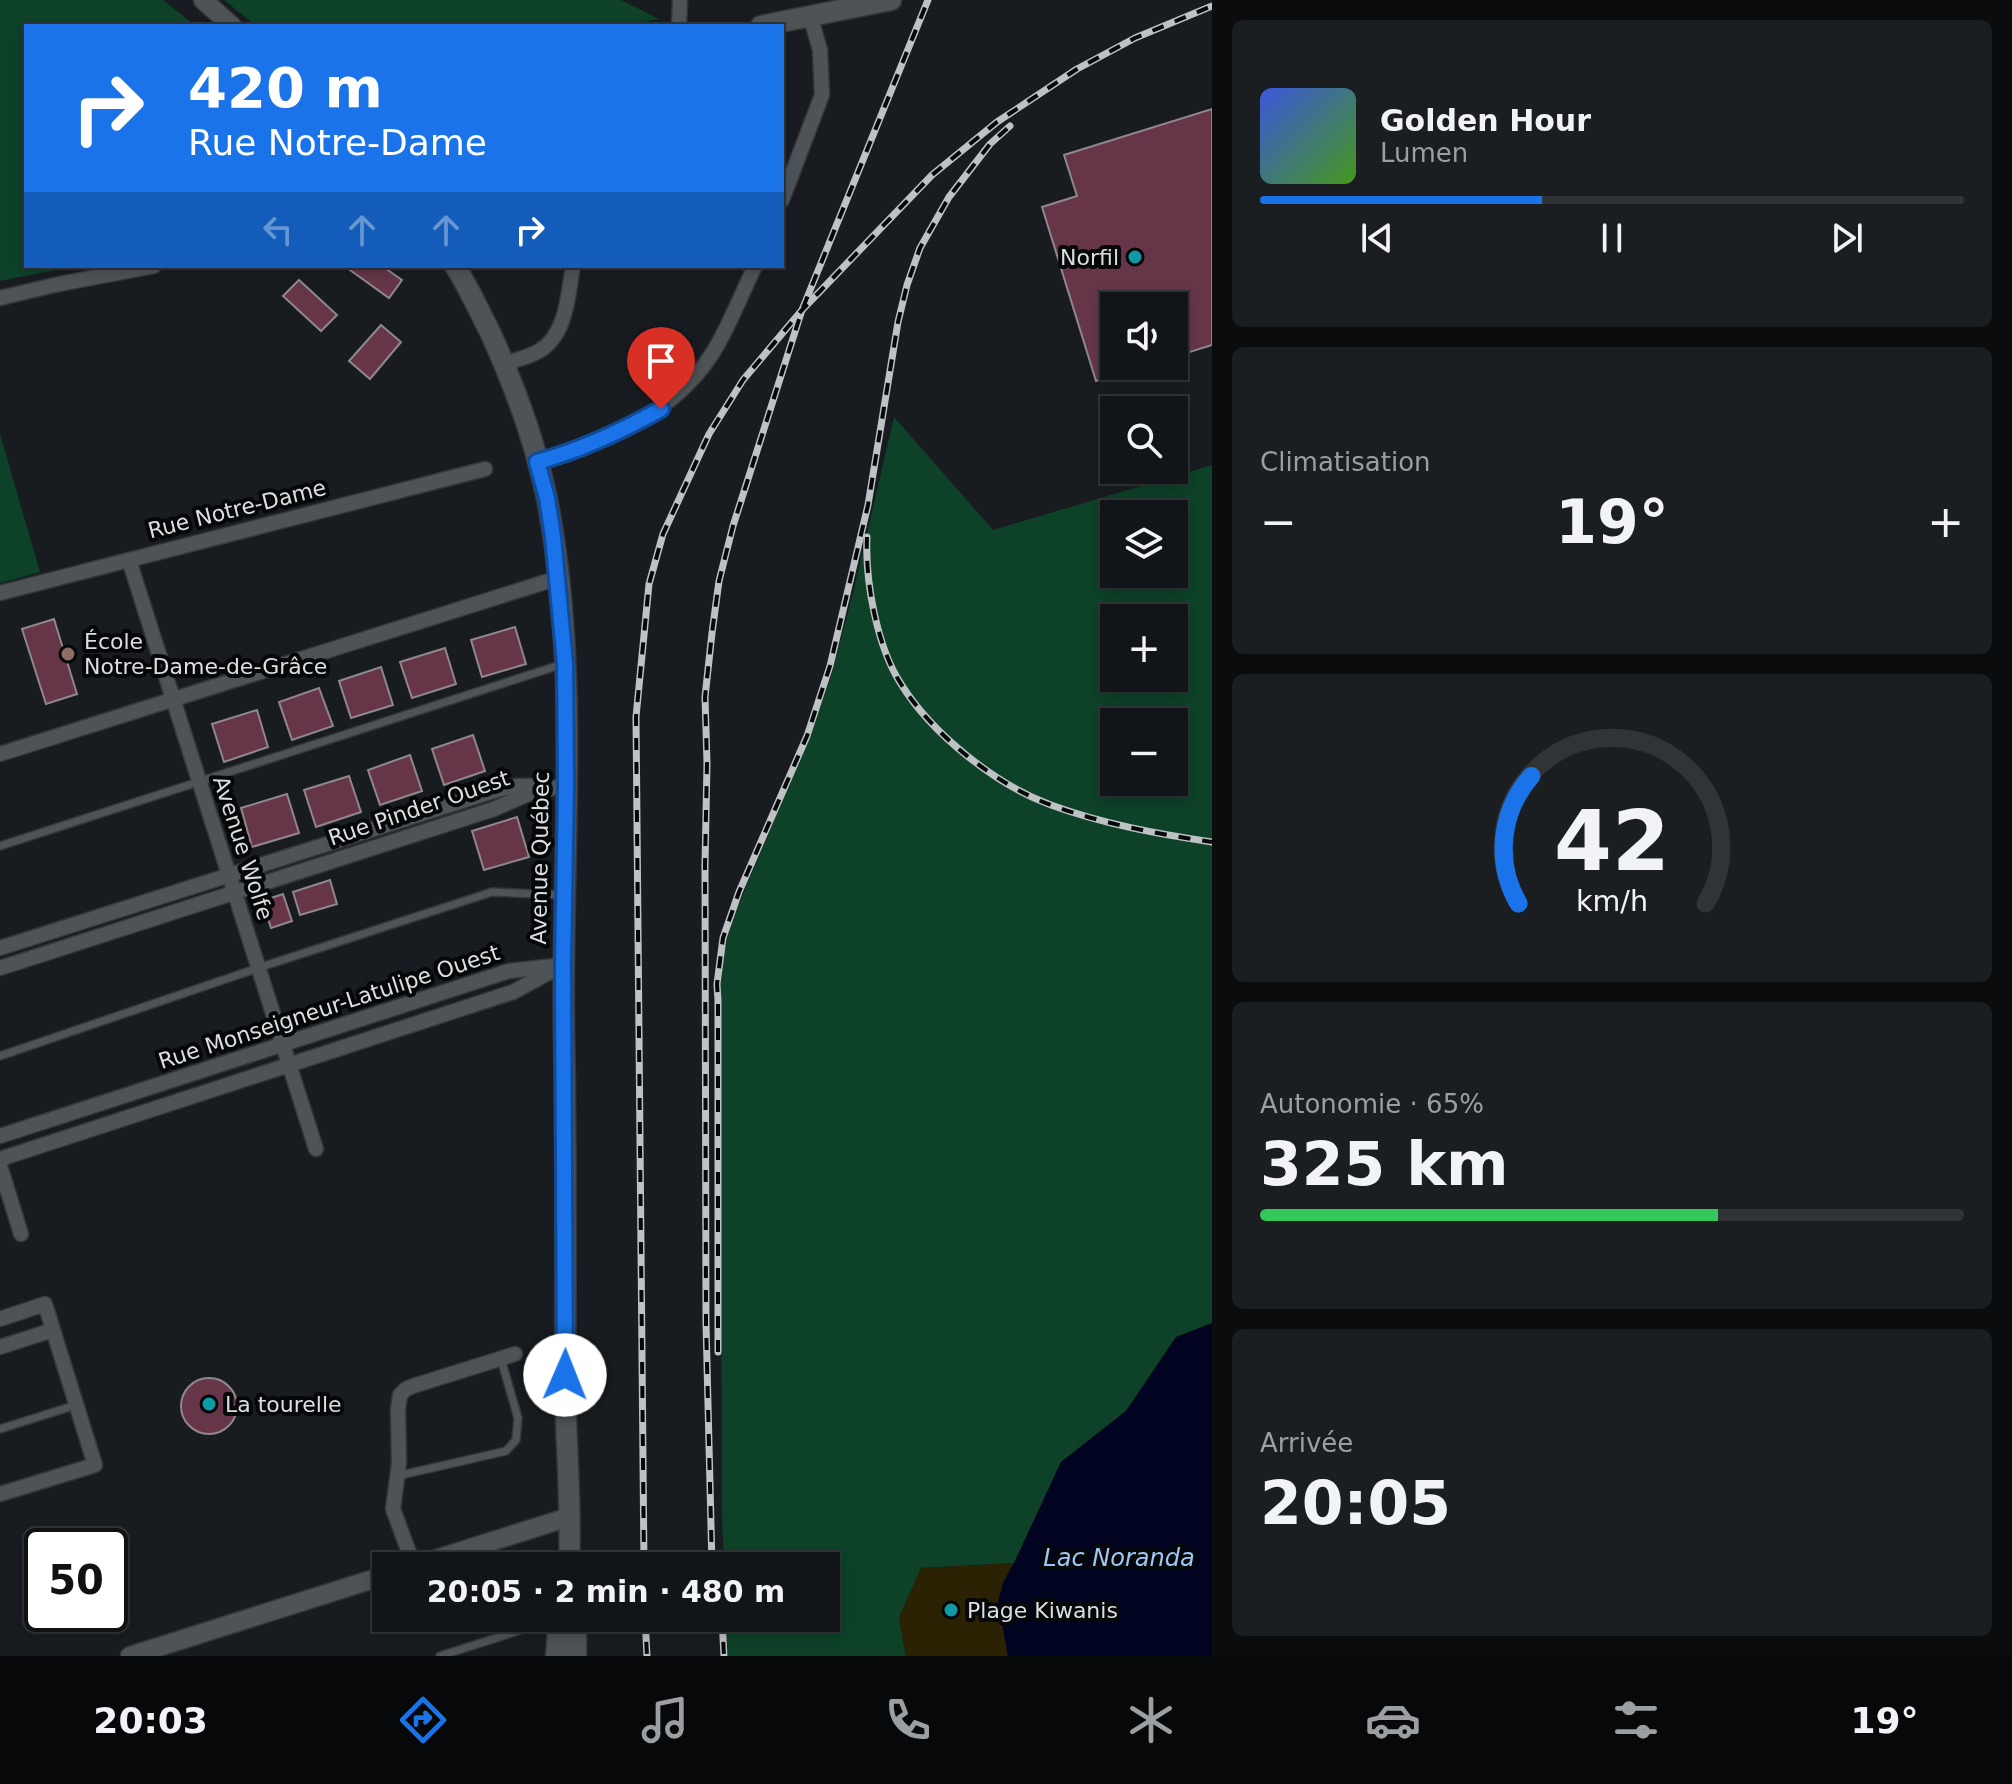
<!DOCTYPE html>
<html lang="fr">
<meta charset="utf-8">
<style>
body{margin:0;font-family:"DejaVu Sans",sans-serif;background:#1b1e21;color:#f1f3f6;height:100vh;display:flex;flex-direction:column;font-size:30px;white-space:nowrap}
*{box-sizing:border-box;margin:0}
p{font-size:26px;color:#9c9fa2}
.icon{flex:none;width:44px;height:44px;fill:none;stroke:currentColor;stroke-width:2;stroke-linecap:round;stroke-linejoin:round}
.map{position:relative;flex:1;overflow:hidden}
.panel{display:flex;flex-direction:column;gap:20px;padding:20px;background:#0a0c0d;width:800px}
.panel>*{flex:none}
.top-card{position:absolute;left:24px;top:24px;width:760px;height:244px;border-radius:0px;box-shadow:0 4px 12px #0003,0 0 0 2px #313437;background:#1a73e8;color:#fff;overflow:hidden}
.tools{position:absolute;left:1100px;top:292px;display:grid;gap:16px}
.tools a{display:grid;place-items:center;width:88px;height:88px;border-radius:0px;background:#121518;box-shadow:0 4px 12px #0003,0 0 0 2px #313437;font-size:40px}
.speed{position:absolute;left:24px;top:1528px;display:flex;gap:16px;font-size:40px;font-weight:700;text-align:center}
.speed>*{display:grid;place-content:center;width:104px;height:104px;border-radius:50%;background:#121518;box-shadow:0 4px 12px #0003,0 0 0 2px #313437;line-height:1}
.speed .limit{border:4px solid #111;border-radius:12px;background:#fff;color:#111}
.pin{position:absolute;display:grid;place-items:center;width:68px;height:68px;color:#fff;margin:-82px -34px;border-radius:50% 50% 50% 0;rotate:-45deg;box-shadow:0 0 8px #0007}
.pin .icon{rotate:45deg}
.me{position:absolute;width:88px;margin:-44px;rotate:1deg;stroke-linejoin:round;filter:drop-shadow(0 0 6px #0008)}
.turn{display:flex;align-items:center;gap:28px;height:168px;padding:0 32px;font-size:36px}
.turn .icon{width:104px;height:104px;stroke-width:2.5}
.turn b{display:block;font-size:56px;line-height:68px}
.lanes{display:flex;align-items:center;height:76px;padding:0 32px;background:#0003;justify-content:center;gap:40px;direction:ltr}
.lanes .off{opacity:.35}
.big{font-size:60px;font-weight:700;line-height:1.1}
.panel .tile{flex:1;display:flex;flex-direction:column;justify-content:center;gap:12px;min-width:0;padding:0 28px;border-radius:12px;background:#1b1e21}
.panel .dial{align-items:center;gap:0}
.dial svg{height:208px;overflow:visible;fill:none;stroke:#313437;stroke-width:7;stroke-linecap:round;text-anchor:middle}
.dial text{fill:#f1f3f6;stroke:none}
.song{display:flex;align-items:center;gap:24px}
.cover{width:96px;height:96px;border-radius:12px;background:linear-gradient(135deg,hsl(230 70% 55%),hsl(100 70% 35%))}
.played{height:8px;border-radius:4px;background:linear-gradient(90deg,#1a73e8 40%,#313437 40%)}
.keys{display:flex;justify-content:space-around;direction:ltr}
.heat{display:flex;justify-content:space-between;align-items:center;font-size:44px;direction:ltr}
.charge{height:12px;border-radius:6px;background:linear-gradient(90deg,#34c759 65%,#313437 0)}
.trip{position:absolute;left:372px;top:1552px;width:468px;height:80px;border-radius:0px;background:#121518;box-shadow:0 4px 12px #0003,0 0 0 2px #313437;font-weight:700;line-height:80px;text-align:center}
.tabs{display:flex;height:128px;justify-content:space-around;align-items:center;background:#07080a;color:#9c9fa2}
.tabs .icon{width:56px;height:56px}
.tabs .current{color:#1a73e8}
.tabs b{font-size:36px;color:#f1f3f6}
main{display:flex;flex:1;min-height:0}
.map>svg:first-child{display:block}
.green{fill:#0d4128;fill-rule:evenodd}
.sand{fill:#2a2202}
.water{fill:#000421}
.building{fill:#663648;stroke:#8f888a;stroke-width:2}
.lines{fill:none;stroke-linecap:round;stroke-linejoin:round}
.service-casing{stroke:#343739;stroke-width:10}
.minor-casing{stroke:#343739;stroke-width:17}
.tertiary-casing{stroke:#343739;stroke-width:21}
.secondary-casing{stroke:#343739;stroke-width:23}
.service{stroke:#4e5357;stroke-width:7}
.minor{stroke:#4e5357;stroke-width:14}
.tertiary{stroke:#4e5357;stroke-width:18}
.secondary{stroke:#4e5357;stroke-width:20}
.rail-casing{stroke:#bfc2c4;stroke-width:7}
.rail{stroke:#050708;stroke-width:4;stroke-dasharray:12;stroke-linecap:butt}
.route-casing{stroke:#114b97;stroke-width:20}
.route{stroke:#1a73e8;stroke-width:14}
.culture-dot{fill:#0f9aa8;stroke:#050708;stroke-width:3}
.education-dot{fill:#8d6e63;stroke:#050708;stroke-width:3}
.labels{text-anchor:middle;dominant-baseline:central;stroke-width:8;stroke-linejoin:round;paint-order:stroke}
.poi-label{font-size:22px;fill:#dcdfe1;stroke:#050708;text-anchor:start}
.street-label{font-size:22px;fill:#dcdfe1;stroke:#050708}
.water-label{font-size:24px;font-style:italic;fill:#9dc7f7;stroke:#050708}
</style>
<main>
<div class="map">
<svg width="1212" height="1656" viewBox="0 0 1212 1656">
<rect width="100%" height="100%" fill="#181c20"/>
<g class="green">
<polygon points="0,0 163,0 196,26 26,26 26,266 76,266 0,281"/>
<polygon points="224,0 621,0 659,19 624,26 256,26"/>
<path d="M894 417 993 530 1212 465V1323L1176 1337 1126 1411 1061 1462 1014 1563 921 1568 899 1618 906 1656H728L726 1618H826V1566H724L722 1517 720 974 727 938 738 906 810 735 831 677 854 589ZM1114 514H1174V574H1114ZM1114 618H1174V678H1114ZM1114 722H1174V782H1114Z"/>
<polygon points="0,434 40,572 0,583"/>
</g>
<polygon class="sand" points="1014,1563 1003,1583 998,1602 1008,1656 906,1656 899,1618 921,1568"/>
<polygon class="water" points="1212,1323 1212,1656 1008,1656 998,1602 1003,1583 1014,1563 1061,1462 1126,1411 1176,1337"/>
<g class="building">
<polygon points="1212,109 1212,345 1174,357 1174,306 1114,306 1114,366 1145,366 1096,381 1042,207 1077,196 1064,155"/>
<polygon points="353,266 382,266 402,280 389,298 350,270"/>
<polygon points="299,280 337,315 321,331 283,296"/>
<polygon points="381,325 401,342 370,379 349,361"/>
<polygon points="54,619 77,694 46,704 22,629"/>
<polygon points="515,627 526,664 482,677 471,640"/>
<polygon points="445,648 456,684 412,698 400,662"/>
<polygon points="381,667 393,705 351,718 339,681"/>
<polygon points="319,688 333,726 292,740 279,702"/>
<polygon points="257,710 268,747 224,762 212,724"/>
<polygon points="473,735 485,771 444,785 432,749"/>
<polygon points="410,755 422,791 380,805 368,770"/>
<polygon points="349,776 361,812 316,827 304,790"/>
<polygon points="287,794 299,833 252,847 241,808"/>
<polygon points="517,817 529,857 484,870 472,831"/>
<polygon points="330,880 337,904 300,915 293,892"/>
<polygon points="283,894 292,921 271,928 262,901"/>
<circle cx="209" cy="1406" r="28"/>
</g>
<g class="lines">
<defs>
<g id="service">
<polyline points="0,846 563,664"/>
<polyline points="0,1056 258,968 492,892 562,895"/>
<polyline points="0,1429 76,1405"/>
<polyline points="397,1476 506,1451 516,1440 518,1418 501,1359"/>
<polyline points="440,1656 558,1618"/>
</g>
<g id="minor">
<polyline points="679,26 680,0"/>
<polyline points="782,200 822,95 820,50 810,15"/>
<polyline points="0,298 59,284 154,266"/>
<path d="M504 364C515 360 529 357 539 351 567 335 568 294 573 266"/>
<path d="M537 462C603 444 673 414 712 354 729 327 741 295 755 266"/>
<polyline points="129,560 316,1149"/>
<polyline points="0,593 485,469"/>
<polyline points="0,754 558,578"/>
<polyline points="0,948 500,789 518,786 539,786"/>
<polyline points="0,968 494,809 528,794 566,785"/>
<polyline points="0,1136 509,971 554,966"/>
<polyline points="0,1159 513,992 563,965"/>
<polyline points="0,1166 21,1234"/>
<polyline points="0,1319 45,1304 95,1465 0,1494"/>
<polyline points="0,1347 53,1330"/>
<polyline points="414,1566 393,1509 399,1463 398,1409 400,1395 406,1389 413,1386 515,1354"/>
</g>
<g id="tertiary">
<polyline points="203,0 232,26"/>
<polyline points="414,1566 569,1517"/>
<polyline points="130,1656 386,1575"/>
</g>
<g id="secondary">
<polyline points="761,26 891,0"/>
<path d="M455 266C468 286 478 309 489 330 514 384 535 441 547 499 581 671 561 855 564 1029 566 1144 566 1259 565 1374 565 1438 572 1502 569 1566"/>
<polyline points="569,1618 576,1629 576,1656"/>
<polyline points="556,1656 558,1632 566,1618"/>
</g>
</defs>
<use href="#service" class="service-casing"/>
<use href="#minor" class="minor-casing"/>
<use href="#tertiary" class="tertiary-casing"/>
<use href="#secondary" class="secondary-casing"/>
<use href="#service" class="service"/>
<use href="#minor" class="minor"/>
<use href="#tertiary" class="tertiary"/>
<use href="#secondary" class="secondary"/>
<defs>
<g id="rail">
<path d="M867 537C865 581 877 647 901 684 932 734 996 785 1051 805 1103 824 1158 834 1212 842"/>
<polyline points="718,1352 718,1000 717,984 723,938 739,892 807,736 830,666 868,505 898,322 907,285 920,248 949,197 990,144 1010,126"/>
<polyline points="644,1566 636,717 649,584 663,534 709,434 743,380 802,310 932,175 997,122 1077,69 1135,38 1212,6"/>
<polyline points="712,1566 706,1323 705,865 707,763 705,697 712,633 719,581 733,526 802,310 928,0"/>
<polyline points="645,1618 647,1656"/>
<polyline points="722,1618 724,1656"/>
</g>
</defs>
<use href="#rail" class="rail-casing"/>
<use href="#rail" class="rail"/>
</g>
<g class="lines">
<defs>
<path id="route" d="M565 1375 563 965 566 785 565 663 553 537 547 498 537 462C581 450 622 431 661 409"/>
</defs>
<use href="#route" class="route-casing"/>
<use href="#route" class="route"/>
</g>
<g class="culture-dot">
<circle cx="1135" cy="257" r="8"/>
<circle cx="209" cy="1404" r="8"/>
<circle cx="951" cy="1610" r="8"/>
</g>
<circle class="education-dot" cx="68" cy="654" r="8"/>
<g class="labels">
<g class="poi-label">
<text x="1119" y="257" text-anchor="end">Norfil</text>
<text x="84" y="641">École<tspan x="84" dy="25">Notre-Dame-de-Grâce</tspan></text>
<text x="225" y="1404">La tourelle</text>
<text x="967" y="1610">Plage Kiwanis</text>
</g>
<g class="street-label">
<text transform="translate(237 509) rotate(-14)">Rue Notre-Dame</text>
<text transform="translate(419 808) rotate(-19)">Rue Pinder Ouest</text>
<text transform="translate(243 848) rotate(72)">Avenue Wolfe</text>
<text transform="translate(540 858) rotate(-89)">Avenue Québec</text>
<text transform="translate(329 1007) rotate(-18)">Rue Monseigneur-Latulipe Ouest</text>
</g>
<g class="water-label">
<text x="1119" y="1558">Lac Noranda</text>
</g>
</g>
</svg>
<div class="tools">
<a><svg class="icon" aria-label="sound" viewBox="0 0 24 24"><path d="M4 9h4l5-4v14l-5-4H4zM17 9q2 3 0 6"/></svg></a>
<a><svg class="icon" aria-label="search" viewBox="0 0 24 24"><circle cx="10" cy="10" r="6"/><path d="M15 15l6 6"/></svg></a>
<a><svg class="icon" aria-label="layers" viewBox="0 0 24 24"><path d="M12 4l9 5-9 5-9-5zM3 14l9 5 9-5"/></svg></a>
<a>+</a>
<a>−</a>
</div>
<div class="speed"><div class="limit">50</div></div>
<div class="pin" style="left:661px;top:409px;background:#d93025"><svg class="icon" aria-label="arrive" viewBox="0 0 24 24"><path d="M6 21V4h12l-3 4 3 4H6"/></svg></div>
<svg class="me" style="left:565px;top:1375px" viewBox="-20 -20 40 40"><circle r="19" fill="#fff"/><path d="M0-13L10 11 0 6-10 11z" fill="#1a73e8"/></svg>
<div class="trip">20:05 · 2 min · 480 m</div>
<div class="top-card">
<div class="turn"><svg class="icon" aria-label="right" viewBox="0 0 24 24"><path d="M7 20v-9h11M14 6l5 5-5 5"/></svg><div><b>420 m</b>Rue Notre-Dame</div></div>
<div class="lanes"><svg class="icon off" aria-label="left" viewBox="0 0 24 24"><path d="M17 20v-9H6M10 6l-5 5 5 5"/></svg><svg class="icon off" aria-label="ahead" viewBox="0 0 24 24"><path d="M12 20V5M6 11l6-6 6 6"/></svg><svg class="icon off" aria-label="ahead" viewBox="0 0 24 24"><path d="M12 20V5M6 11l6-6 6 6"/></svg><svg class="icon" aria-label="right" viewBox="0 0 24 24"><path d="M7 20v-9h11M14 6l5 5-5 5"/></svg></div>
</div>
</div>
<section class="panel">
<div class="tile">
<div class="song"><i class="cover"></i><div><b>Golden Hour</b><p>Lumen</p></div></div>
<div class="played"></div>
<div class="keys"><svg class="icon" aria-label="previous" viewBox="0 0 24 24"><path d="M18 5L8 12l10 7zM5 5v14"/></svg><svg class="icon" aria-label="pause" viewBox="0 0 24 24"><path d="M8 5v14M16 5v14"/></svg><svg class="icon" aria-label="next" viewBox="0 0 24 24"><path d="M6 5l10 7-10 7zM19 5v14"/></svg></div>
</div>
<div class="tile"><p>Climatisation</p>
<div class="heat"><a>−</a><b class="big">19°</b><a>+</a></div>
</div>
<div class="tile dial"><svg viewBox="0 0 100 80">
<path d="M14 69A42 42 0 1 1 86 69"/>
<path d="M14 69A42 42 0 0 1 19 20" stroke="#1a73e8"/>
<text x="50" y="56" font-size="32" font-weight="700">42</text>
<text x="50" y="72" font-size="11">km/h</text>
</svg></div>
<div class="tile"><p>Autonomie · 65%</p><b class="big">325 km</b><div class="charge"></div></div>
<div class="tile"><p>Arrivée</p><b class="big">20:05</b></div>
</section>
</main>
<nav class="tabs">
<b>20:03</b>
<svg class="icon current" aria-label="directions" viewBox="0 0 24 24"><path d="M12 3l9 9-9 9-9-9zM9 14v-3h6M13 9l2 2-2 2"/></svg>
<svg class="icon" aria-label="music" viewBox="0 0 24 24"><path d="M9 18V5l10-2v13"/><circle cx="6" cy="18" r="3"/><circle cx="16" cy="16" r="3"/></svg>
<svg class="icon" aria-label="phone" viewBox="0 0 24 24"><path d="M5 4h4l2 5-3 2q2 4 5 5l2-3 5 2v4C11 20 4 13 5 4z"/></svg>
<svg class="icon" aria-label="climate" viewBox="0 0 24 24"><path d="M12 3v18M4 7l16 10M4 17L20 7"/></svg>
<svg class="icon" aria-label="car" viewBox="0 0 24 24"><path d="M5 17H2v-5l4-1 3-4h7l3 4 3 1v5h-3M9 17h6M6 11h13"/><circle cx="7" cy="17" r="2"/><circle cx="17" cy="17" r="2"/></svg>
<svg class="icon" aria-label="filters" viewBox="0 0 24 24"><path d="M4 7h16M4 17h16"/><circle cx="9" cy="7" r="2"/><circle cx="15" cy="17" r="2"/></svg>
<b>19°</b>
</nav>
